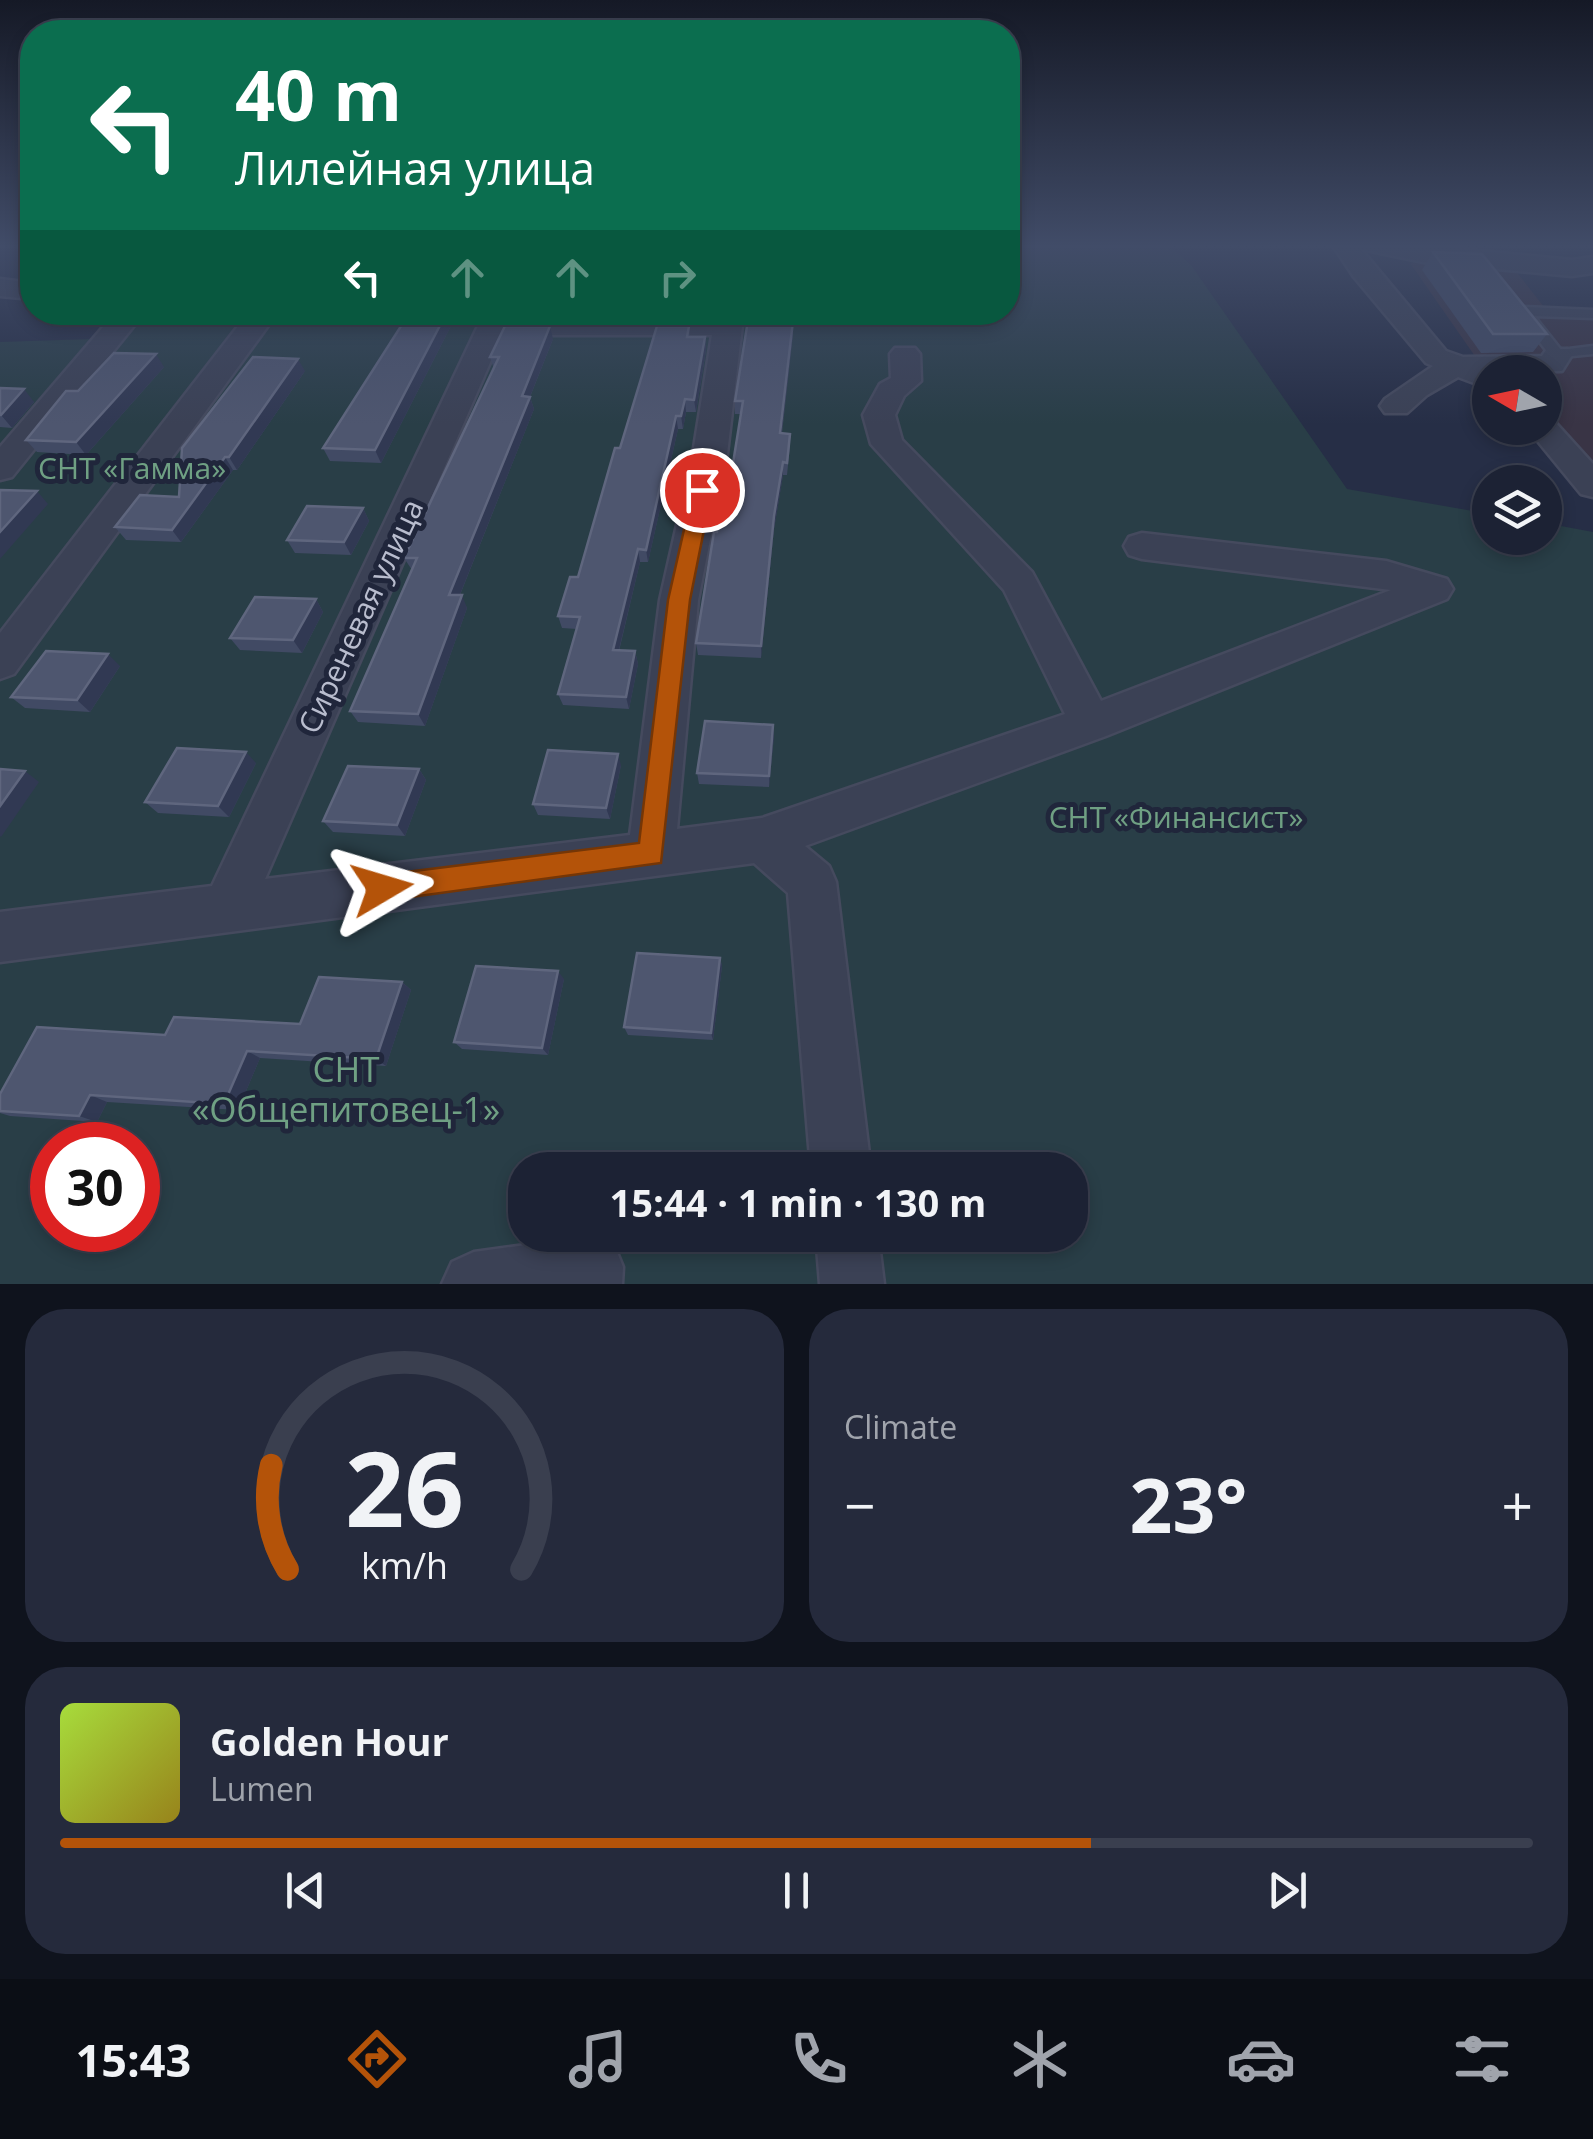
<!DOCTYPE html>
<meta charset="utf-8">
<style>
body{margin:0;font-family:"Open Sans",sans-serif;background:#252a3c;color:#f1f3f6;height:100vh;display:flex;flex-direction:column;font-size:38px;white-space:nowrap}
*{box-sizing:border-box;margin:0}
p{font-size:32px;color:#a0a4ac}
.icon{flex:none;width:55px;height:55px;fill:none;stroke:currentColor;stroke-width:2;stroke-linecap:round;stroke-linejoin:round}
.map{position:relative;height:1284px;overflow:hidden}
.drawer{display:flex;flex-direction:column;gap:25px;padding:25px;background:#0f131d;flex:1}
.drawer>*{flex:none}
.top-card{position:absolute;left:20px;top:20px;width:1000px;height:305px;border-radius:40px;box-shadow:0 5px 15px #0003,0 0 0 2px #3a3f4f;background:#0b6e4f;color:#fff;overflow:hidden}
.needle{width:65px;rotate:279deg}
.fabs{position:absolute;left:1472px;top:355px;display:grid;gap:20px}
.fabs a{display:grid;place-items:center;width:90px;height:90px;border-radius:50%;background:#1c2234;box-shadow:0 5px 15px #0003,0 0 0 2px #3a3f4f;font-size:50px}
.speed{position:absolute;left:30px;top:1122px;display:flex;gap:20px;font-size:50px;font-weight:700;text-align:center}
.speed>*{display:grid;place-content:center;width:130px;height:130px;border-radius:50%;background:#1c2234;box-shadow:0 5px 15px #0003,0 0 0 2px #3a3f4f;line-height:1}
.speed .limit{border:15px solid #d22;background:#fff;color:#111}
.pin{position:absolute;display:grid;place-items:center;width:85px;height:85px;color:#fff;margin:-42px;border:5px solid #fff;border-radius:50%;box-shadow:0 2px 10px #0007}
.me{position:absolute;width:110px;margin:-55px;rotate:83deg;stroke-linejoin:round;filter:drop-shadow(0 0 8px #0008)}
.turn{display:flex;align-items:center;gap:35px;height:210px;padding:0 50px;font-size:45px}
.turn .icon{width:130px;height:130px;stroke-width:2.5}
.turn b{display:block;font-size:70px;line-height:85px}
.lanes{display:flex;align-items:center;height:95px;padding:0 50px;background:#0003;justify-content:center;gap:50px;direction:ltr}
.lanes .off{opacity:.35}
.big{font-size:75px;font-weight:700;line-height:1.1}
.drawer .tile{flex:1;display:flex;flex-direction:column;justify-content:center;gap:15px;min-width:0;padding:0 35px;border-radius:40px;background:#252a3c}
.drawer .dial{align-items:center;gap:0}
.dial svg{height:260px;overflow:visible;fill:none;stroke:#3a3f4f;stroke-width:7;stroke-linecap:round;text-anchor:middle}
.dial text{fill:#f1f3f6;stroke:none}
.song{display:flex;align-items:center;gap:30px}
.cover{width:120px;height:120px;border-radius:15px;background:linear-gradient(135deg,hsl(80 70% 55%),hsl(50 70% 35%))}
.played{height:10px;border-radius:5px;background:linear-gradient(90deg,#b45309 70%,#3a3f4f 70%)}
.keys{display:flex;justify-content:space-around;direction:ltr}
.heat{display:flex;justify-content:space-between;align-items:center;font-size:55px;direction:ltr}
.drawer .tiles{flex:1;display:grid;gap:25px;grid-template-columns:1fr 1fr}
.tile:last-child{grid-column:span 2}
.trip{position:absolute;left:508px;top:1152px;width:580px;height:100px;border-radius:40px;background:#1c2234;box-shadow:0 5px 15px #0003,0 0 0 2px #3a3f4f;font-weight:700;line-height:100px;text-align:center}
.menu{display:flex;height:160px;justify-content:space-around;align-items:center;background:#0b0e15;color:#a0a4ac}
.menu .icon{width:70px;height:70px}
.menu .selected{color:#b45309}
.menu b{font-size:45px;color:#f1f3f6}
.map>svg:first-child{display:block}
.medical{fill:#393445}
.green{fill:#293e47;fill-rule:evenodd}
.lines{fill:none;stroke-linecap:round;stroke-linejoin:round}
.service-casing{stroke:#454a5e;stroke-width:5}
.minor-casing{stroke:#454a5e;stroke-width:5}
.service{fill:#3b4155;fill-rule:evenodd}
.minor{fill:#3b4155;fill-rule:evenodd}
.wall{fill:#414a64}
.shaded-wall{fill:#313953}
.building{fill:#4e566f;stroke:#5f667e;stroke-width:2.5}
.route{fill:#b45309;stroke:#753606;stroke-width:2.5}
.labels{text-anchor:middle;dominant-baseline:central;stroke-width:10;stroke-linejoin:round;paint-order:stroke}
.park-label{font-size:30px;fill:#6fa083;stroke:#20263b}
.street-label{font-size:30px;fill:#b9bdce;stroke:#20263b}
.near-park-label{font-size:35px;fill:#6fa083;stroke:#20263b}
</style>
<div class="map">
<svg width="1593" height="1284" viewBox="0 0 1593 1284">
<rect width="100%" height="100%" fill="#262e46"/>
<polygon class="medical" points="1410,263 1512,266 1544,307 1593,308 1593,482 1545,422 1545,372 1505,372 1497,363 1479,362"/>
<path class="green" d="M1008 244H1167L1191 265 1347 489 1490 514V538H1545V523L1593 532V1284H0V342L122 338 143 312H1008ZM52 1145H138V1230H52ZM525 1170H1070V1235H525Z"/>
<g class="lines">
<defs>
<polygon id="service" points="1523,307 1593,310 1593,318 1534,316 1561,350 1593,346 1593,354 1552,358 1516,311"/>
<g id="minor">
<polygon points="1332,244 1411,244 1572,260 1593,257 1593,273 1572,276 1423,262 1361,249 1446,351 1463,357 1542,356 1547,349 1567,349 1572,355 1562,371 1490,372 1490,389 1458,377 1427,395 1407,413 1385,413 1380,406 1385,399 1433,366 1426,363 1354,277"/>
<polygon points="0,279 32,283 32,299 0,296"/>
<polygon points="116,312 145,312 12,477 0,480 0,447"/>
<polygon points="249,312 278,312 14,674 0,679 0,633"/>
<path d="M492 317H728L738 320 742 326 727 454 698 600 677 829 762 818 1065 714 1004 590 871 444 863 415 880 384 891 378 890 354 895 348H915L920 354 921 381 904 396 895 415 902 440 1032 572 1101 701 1391 590 1142 559 1129 555 1124 546 1129 537 1142 533 1386 561 1447 579 1453 589 1447 599 1106 736 805 846 829 866 836 882 871 1170H811L788 893 754 863 0 962V912L212 886 478 326 482 320ZM502 335H712L693 454 660 600 630 835 265 879Z"/>
<polygon points="1545,418 1554,421 1593,464 1593,497 1581,494 1527,428 1545,428"/>
<polygon points="816,1235 878,1235 884,1284 820,1284"/>
<polygon points="592,1236 614,1245 623,1267 622,1284 442,1284 452,1262 474,1252"/>
</g>
</defs>
<use href="#service" class="service-casing"/>
<use href="#minor" class="minor-casing"/>
<use href="#service" class="service"/>
<use href="#minor" class="minor"/>
</g>
<g class="wall">
<polygon points="1433,252 1547,334 1533,352 1481,353 1422,270"/>
<polygon points="410,312 454,312 456,316 381,463 330,461 323,448"/>
<polygon points="520,312 564,312 564,313"/>
<polygon points="793,321 793,334 782,433 790,446 787,475 783,475 774,529 761,658 698,655 696,643 717,532 730,482 741,414 735,414 735,401"/>
<polygon points="689,326 690,337 705,337 706,350 696,412 686,412 683,429 678,429 648,562 640,562 619,651 635,651 638,664 629,709 563,705 558,694 577,629 562,628 558,616 578,577 620,448"/>
<polygon points="553,339 530,397 534,409 460,595 467,608 425,726 358,722 350,711 412,570 404,558 494,369 490,357"/>
<polygon points="164,367 86,455 37,452 26,440 78,391"/>
<polygon points="305,371 237,470 233,470 181,542 126,540 115,527 179,497"/>
<polygon points="0,388 34,402 12,428 0,427"/>
<polygon points="363,508 369,521 351,555 295,553 287,540"/>
<polygon points="316,599 323,612 302,653 240,650 230,638"/>
<polygon points="120,666 90,712 25,708 11,697"/>
<polygon points="774,736 769,787 699,784 697,773"/>
<polygon points="256,763 229,817 158,813 145,802"/>
<polygon points="621,765 610,819 538,815 533,804"/>
<polygon points="419,769 426,780 405,836 333,832 323,821"/>
<polygon points="720,958 722,966 713,1040 628,1035 624,1027"/>
<polygon points="564,979 548,1055 462,1049 454,1042"/>
<polygon points="402,982 411,990 386,1066 260,1058 238,1110 107,1102 97,1122 10,1116 0,1113 0,1094 165,1035 300,1024"/>
</g>
<g class="shaded-wall">
<polygon points="447,312 454,312 456,316 381,463 375,450"/>
<polygon points="793,321 793,334 780,446 780,433"/>
<polygon points="550,326 553,339 525,409 522,396"/>
<polygon points="705,337 706,350 696,412 694,400"/>
<polygon points="156,354 164,367 86,455 76,442"/>
<polygon points="298,359 305,371 237,470 229,457"/>
<polygon points="24,389 34,402 12,428 1,415"/>
<polygon points="530,397 534,409 455,607 449,595"/>
<polygon points="685,399 686,412 683,429 681,416"/>
<polygon points="676,416 678,429 648,562 646,550"/>
<polygon points="225,457 233,470 181,542 172,530"/>
<polygon points="783,462 783,475 774,529 761,658 761,646 774,516"/>
<polygon points="37,491 48,504 0,559 0,532"/>
<polygon points="363,508 369,521 351,555 344,542"/>
<polygon points="638,549 640,562 616,662 613,650"/>
<polygon points="462,595 467,608 425,726 418,714"/>
<polygon points="316,599 323,612 302,653 293,640"/>
<polygon points="635,651 638,664 629,709 626,697"/>
<polygon points="108,654 120,666 90,712 77,700"/>
<polygon points="773,725 774,736 769,787 769,776"/>
<polygon points="246,752 256,763 229,817 218,806"/>
<polygon points="618,754 621,765 610,819 606,808"/>
<polygon points="419,769 426,780 405,836 397,825"/>
<polygon points="25,771 39,782 1,837 0,836 0,806"/>
<polygon points="720,958 722,966 713,1040 711,1033"/>
<polygon points="558,971 564,979 548,1055 542,1048"/>
<polygon points="402,982 411,990 386,1066 376,1059"/>
<polygon points="247,1051 260,1058 238,1110 224,1104"/>
<polygon points="90,1095 107,1102 97,1122 79,1116"/>
</g>
<g class="building">
<polygon points="1433,252 1482,254 1547,334 1493,334"/>
<polygon points="410,312 447,312 375,450 323,448"/>
<polygon points="748,320 793,321 780,433 790,434 787,463 783,462 774,516 761,646 696,643 714,532 717,532 726,482 730,482 743,401 735,401"/>
<polygon points="505,326 550,326 522,396 530,397 449,595 462,595 418,714 350,711 417,558 404,558 499,357 490,357"/>
<polygon points="657,326 689,326 687,337 705,337 694,400 685,399 681,416 676,416 646,550 638,549 613,650 635,651 626,697 558,694 580,617 558,616 570,577 578,577 615,448 620,448"/>
<polygon points="114,353 156,354 76,442 26,440 66,391 78,391"/>
<polygon points="253,357 298,359 229,457 225,457 172,530 115,527 140,495 179,497 182,448"/>
<polygon points="0,388 24,389 1,415 0,415"/>
<polygon points="0,490 37,491 0,532"/>
<polygon points="307,506 363,508 344,542 287,540"/>
<polygon points="255,597 316,599 293,640 230,638"/>
<polygon points="46,651 108,654 77,700 11,697"/>
<polygon points="705,721 773,725 769,776 697,773"/>
<polygon points="177,748 246,752 218,806 145,802"/>
<polygon points="548,750 618,754 606,808 533,804"/>
<polygon points="348,766 419,769 397,825 323,821"/>
<polygon points="0,769 25,771 0,806"/>
<polygon points="637,953 720,958 711,1033 624,1027"/>
<polygon points="476,966 558,971 542,1048 454,1042"/>
<polygon points="319,977 402,982 376,1059 247,1051 224,1104 90,1095 79,1116 0,1111 0,1094 37,1027 165,1035 174,1017 300,1024"/>
</g>
<linearGradient id="sky" x2="0" y2="1"><stop stop-color="#151926"/><stop offset="0.58" stop-color="#414c68"/><stop offset="1" stop-color="#414c68" stop-opacity="0"/></linearGradient>
<rect width="1593" height="424" fill="url(#sky)"/>
<polygon class="route" points="702,484 712,490 690,600 661,863 382,901 372,897 368,888 372,879 382,875 639,843 668,600 693,490"/>
<g class="labels">
<g class="park-label">
<text x="132" y="467">СНТ «Гамма»</text>
<text x="1176" y="816">СНТ «Финансист»</text>
</g>
<g class="street-label">
<text transform="translate(360 616) rotate(-65)">Сиреневая улица</text>
</g>
<g class="near-park-label">
<text x="346" y="1068">СНТ<tspan x="346" dy="40">«Общепитовец-1»</tspan></text>
</g>
</g>
</svg>
<div class="fabs">
<a><svg class="needle" viewBox="-14 -14 28 28"><path d="M0-13l5 13h-10z" fill="#e53935"/><path d="M0 13l5-13h-10z" fill="#a0a4ac"/></svg></a>
<a><svg class="icon" aria-label="layers" viewBox="0 0 24 24"><path d="M12 4l9 5-9 5-9-5zM3 14l9 5 9-5"/></svg></a>
</div>
<div class="speed"><div class="limit">30</div></div>
<div class="pin" style="left:702px;top:490px;background:#d93025"><svg class="icon" aria-label="arrive" viewBox="0 0 24 24"><path d="M6 21V4h12l-3 4 3 4H6"/></svg></div>
<svg class="me" style="left:382px;top:888px" viewBox="-20 -20 40 40"><path d="M0-17L14 15 0 8-14 15z" fill="#b45309" stroke="#fff" stroke-width="4"/></svg>
<div class="trip">15:44 · 1 min · 130 m</div>
<div class="top-card">
<div class="turn"><svg class="icon" aria-label="left" viewBox="0 0 24 24"><path d="M17 20v-9H6M10 6l-5 5 5 5"/></svg><div><b>40 m</b>Лилейная улица</div></div>
<div class="lanes"><svg class="icon" aria-label="left" viewBox="0 0 24 24"><path d="M17 20v-9H6M10 6l-5 5 5 5"/></svg><svg class="icon off" aria-label="ahead" viewBox="0 0 24 24"><path d="M12 20V5M6 11l6-6 6 6"/></svg><svg class="icon off" aria-label="ahead" viewBox="0 0 24 24"><path d="M12 20V5M6 11l6-6 6 6"/></svg><svg class="icon off" aria-label="right" viewBox="0 0 24 24"><path d="M7 20v-9h11M14 6l5 5-5 5"/></svg></div>
</div>
</div>
<section class="drawer">
<div class="tiles">
<div class="tile dial"><svg viewBox="0 0 100 80">
<path d="M14 69A42 42 0 1 1 86 69"/>
<path d="M14 69A42 42 0 0 1 9 37" stroke="#b45309"/>
<text x="50" y="56" font-size="32" font-weight="700">26</text>
<text x="50" y="72" font-size="11">km/h</text>
</svg></div>
<div class="tile"><p>Climate</p>
<div class="heat"><a>−</a><b class="big">23°</b><a>+</a></div>
</div>
<div class="tile">
<div class="song"><i class="cover"></i><div><b>Golden Hour</b><p>Lumen</p></div></div>
<div class="played"></div>
<div class="keys"><svg class="icon" aria-label="previous" viewBox="0 0 24 24"><path d="M18 5L8 12l10 7zM5 5v14"/></svg><svg class="icon" aria-label="pause" viewBox="0 0 24 24"><path d="M8 5v14M16 5v14"/></svg><svg class="icon" aria-label="next" viewBox="0 0 24 24"><path d="M6 5l10 7-10 7zM19 5v14"/></svg></div>
</div>
</div>
</section>
<nav class="menu">
<b>15:43</b>
<svg class="icon selected" aria-label="directions" viewBox="0 0 24 24"><path d="M12 3l9 9-9 9-9-9zM9 14v-3h6M13 9l2 2-2 2"/></svg>
<svg class="icon" aria-label="music" viewBox="0 0 24 24"><path d="M9 18V5l10-2v13"/><circle cx="6" cy="18" r="3"/><circle cx="16" cy="16" r="3"/></svg>
<svg class="icon" aria-label="phone" viewBox="0 0 24 24"><path d="M5 4h4l2 5-3 2q2 4 5 5l2-3 5 2v4C11 20 4 13 5 4z"/></svg>
<svg class="icon" aria-label="climate" viewBox="0 0 24 24"><path d="M12 3v18M4 7l16 10M4 17L20 7"/></svg>
<svg class="icon" aria-label="car" viewBox="0 0 24 24"><path d="M5 17H2v-5l4-1 3-4h7l3 4 3 1v5h-3M9 17h6M6 11h13"/><circle cx="7" cy="17" r="2"/><circle cx="17" cy="17" r="2"/></svg>
<svg class="icon" aria-label="filters" viewBox="0 0 24 24"><path d="M4 7h16M4 17h16"/><circle cx="9" cy="7" r="2"/><circle cx="15" cy="17" r="2"/></svg>
</nav>
